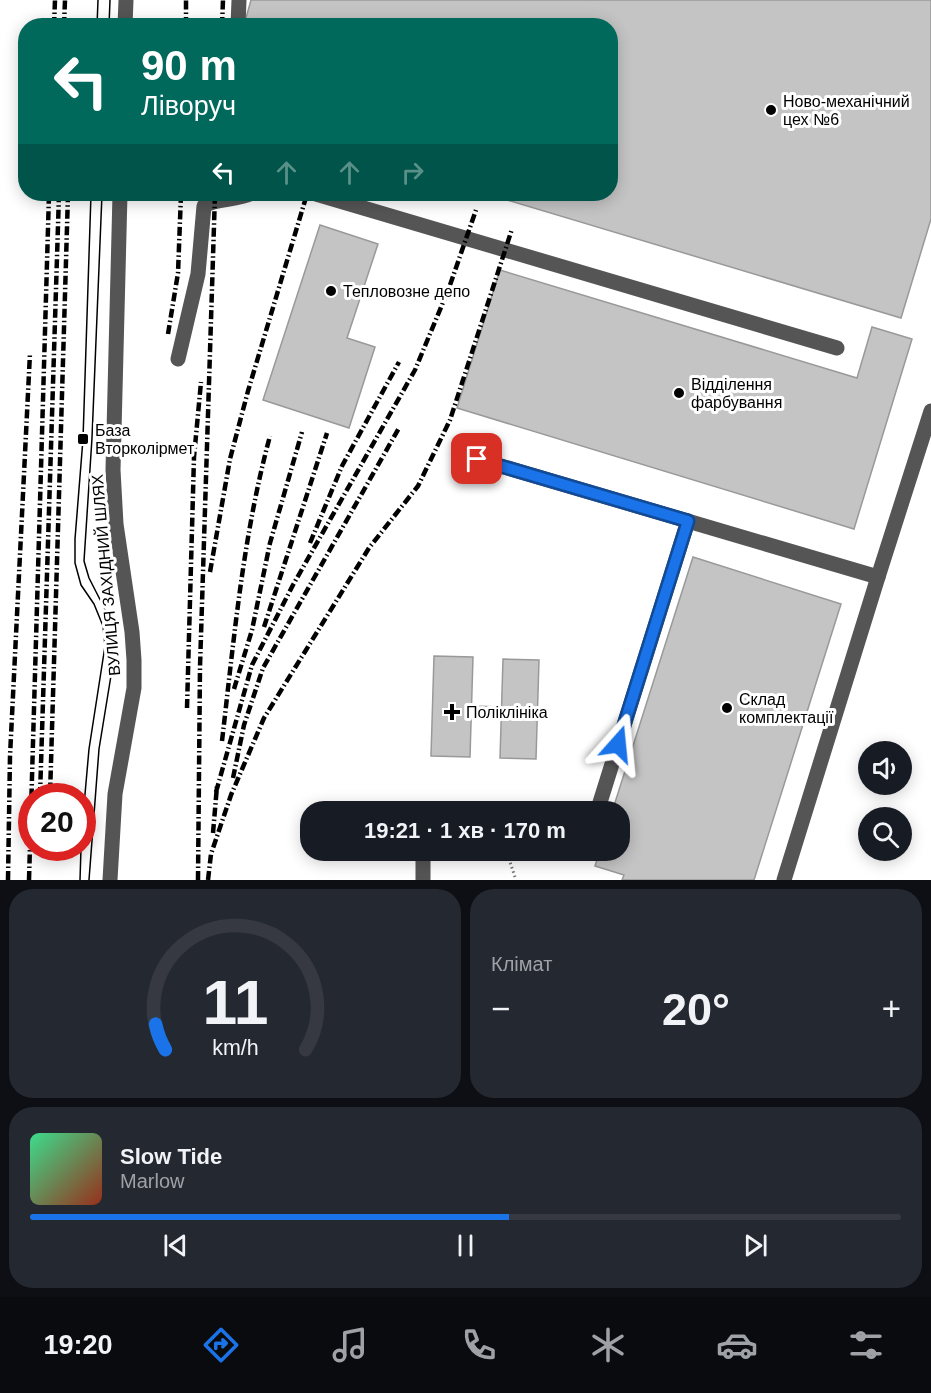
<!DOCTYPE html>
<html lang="uk">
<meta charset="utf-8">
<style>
body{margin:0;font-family:Arial,sans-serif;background:#242831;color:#f1f3f6;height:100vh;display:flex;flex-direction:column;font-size:22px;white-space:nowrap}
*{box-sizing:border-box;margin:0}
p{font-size:20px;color:#9ea1a6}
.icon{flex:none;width:33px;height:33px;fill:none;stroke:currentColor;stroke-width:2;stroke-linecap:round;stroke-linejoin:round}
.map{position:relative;height:880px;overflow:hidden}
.sheet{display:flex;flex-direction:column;gap:9px;padding:9px;background:#0d0f14;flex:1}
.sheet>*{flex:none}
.guide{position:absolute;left:18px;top:18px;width:600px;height:183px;border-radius:24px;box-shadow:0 3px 15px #0003;background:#00695c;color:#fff;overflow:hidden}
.tools{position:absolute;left:858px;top:741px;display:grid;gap:12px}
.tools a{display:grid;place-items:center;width:54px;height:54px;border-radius:50%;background:#171b24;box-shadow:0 3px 15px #0003;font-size:30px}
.speed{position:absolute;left:18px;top:783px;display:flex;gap:12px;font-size:30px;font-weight:700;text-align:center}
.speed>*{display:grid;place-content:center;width:78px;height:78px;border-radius:50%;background:#171b24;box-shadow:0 3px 15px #0003;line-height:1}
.speed .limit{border:9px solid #d22;background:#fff;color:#111}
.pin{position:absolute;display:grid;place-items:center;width:51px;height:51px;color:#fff;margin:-26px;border-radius:12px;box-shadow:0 3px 9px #0006}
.me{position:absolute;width:66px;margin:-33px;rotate:18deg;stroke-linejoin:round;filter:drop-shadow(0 0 4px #0008)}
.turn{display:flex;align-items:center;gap:21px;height:126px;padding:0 24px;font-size:27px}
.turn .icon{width:78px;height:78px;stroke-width:2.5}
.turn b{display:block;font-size:42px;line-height:51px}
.lanes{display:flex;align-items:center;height:57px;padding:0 24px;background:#0003;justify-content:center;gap:30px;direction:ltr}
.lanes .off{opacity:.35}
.big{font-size:45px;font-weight:700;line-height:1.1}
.sheet .tile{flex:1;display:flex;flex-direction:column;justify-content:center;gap:9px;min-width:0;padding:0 21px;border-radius:24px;background:#242831}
.sheet .dial{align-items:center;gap:0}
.dial svg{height:156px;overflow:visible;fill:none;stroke:#363941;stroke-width:7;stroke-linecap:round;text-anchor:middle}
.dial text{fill:#f1f3f6;stroke:none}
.song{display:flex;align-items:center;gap:18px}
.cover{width:72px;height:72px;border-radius:9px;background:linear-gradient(135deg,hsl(150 70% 55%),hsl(10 70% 35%))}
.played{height:6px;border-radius:3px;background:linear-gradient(90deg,#1a73e8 55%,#363941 55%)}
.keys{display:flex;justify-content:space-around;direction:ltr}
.heat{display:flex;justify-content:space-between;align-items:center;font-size:33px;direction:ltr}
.sheet .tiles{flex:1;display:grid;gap:9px;grid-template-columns:1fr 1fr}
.tile:last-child{grid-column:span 2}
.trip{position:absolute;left:300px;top:801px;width:330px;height:60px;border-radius:24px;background:#171b24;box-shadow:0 3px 15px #0003;font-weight:700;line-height:60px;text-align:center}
.menu{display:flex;height:96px;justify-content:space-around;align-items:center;background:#090b0e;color:#9ea1a6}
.menu .icon{width:42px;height:42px}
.menu .on{color:#1a73e8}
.menu b{font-size:27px;color:#f1f3f6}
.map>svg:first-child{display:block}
.building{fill:#c4c4c4;stroke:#999;stroke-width:1.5}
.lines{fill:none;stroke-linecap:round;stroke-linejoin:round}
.path{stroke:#777;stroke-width:3;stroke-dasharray:1.5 3;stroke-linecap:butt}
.minor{stroke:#555;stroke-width:15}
.tram{stroke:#000;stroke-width:1.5}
.rail{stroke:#000;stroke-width:4.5;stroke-dasharray:9 3 1.5 3;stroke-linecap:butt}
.route-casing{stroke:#114b97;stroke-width:15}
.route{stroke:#1a73e8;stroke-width:10}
.poi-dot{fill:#000;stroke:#fff;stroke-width:2}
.labels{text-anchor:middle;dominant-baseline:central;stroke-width:6;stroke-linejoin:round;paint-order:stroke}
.poi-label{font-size:16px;fill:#000;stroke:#fff;text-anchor:start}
.street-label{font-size:16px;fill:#000;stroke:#fff}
</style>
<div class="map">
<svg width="931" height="880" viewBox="0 0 931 880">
<rect width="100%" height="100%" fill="#fff"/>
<g class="building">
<polygon points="251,0 931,0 931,219 901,318 487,194 610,194 610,26 246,26 244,25"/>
<polygon points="320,225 378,244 347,338 375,347 349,428 263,400"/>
<polygon points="500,270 857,378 872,327 912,339 854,529 457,408"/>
<polygon points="693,557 841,604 754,880 622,880 624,875 595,866 600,850 620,850 620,812 612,812"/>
<polygon points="434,656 473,657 470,757 431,756"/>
<polygon points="503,659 539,660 536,759 500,758"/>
<polygon points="472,706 501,707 501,719 472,718"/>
</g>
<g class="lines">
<g class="path">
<polyline points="463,812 470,812"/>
<polyline points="506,850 516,880"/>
</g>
<g class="minor">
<polyline points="125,26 126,0"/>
<polyline points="238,26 239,0"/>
<polyline points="316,194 837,348"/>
<path d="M178 359 198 274 204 206C213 199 237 200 250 194"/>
<polyline points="477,459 878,577 931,411"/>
<polyline points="597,812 688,521"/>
<polyline points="423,850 423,880"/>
<polyline points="110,880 115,794 134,688 134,660 132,632 116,524 113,470 120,194"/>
<polyline points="784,880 878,577"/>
</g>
<g class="tram">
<polyline points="97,26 98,0"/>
<polyline points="109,26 110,0"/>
<polyline points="82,828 89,749 105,646 103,626 94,604 81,585 75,563 75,539 83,439 91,194"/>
<polyline points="80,880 81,848"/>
<polyline points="89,880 99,749 116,645 112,623 89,578 84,561 92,438 102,194"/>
</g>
<g class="rail">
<polyline points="54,26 55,0"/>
<polyline points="64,26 65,0"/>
<polyline points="186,26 186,0"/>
<polyline points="222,26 223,0"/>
<polyline points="168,334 178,273 181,194"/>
<polyline points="310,543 342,466 399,362"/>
<polyline points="210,572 230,459 248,391 307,194"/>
<polyline points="264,627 327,433"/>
<polyline points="234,689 252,630 270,543 302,432"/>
<polyline points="187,708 194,457 201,382"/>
<path d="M222 741C234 639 243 535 270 436"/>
<polyline points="233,778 244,725 263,668 399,428"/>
<polyline points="216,792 252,665 293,585 415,370 449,288 477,207"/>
<polyline points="40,796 59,194"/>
<polyline points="50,796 68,194"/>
<polyline points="213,833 217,786"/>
<polyline points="8,880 10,756 30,353"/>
<polyline points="29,880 49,194"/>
<polyline points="198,880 200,667 215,194"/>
<polyline points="208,880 211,854 231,795 264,718 369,548 418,486 450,420 512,229"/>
</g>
</g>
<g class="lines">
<defs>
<polyline id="route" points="477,459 688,521 618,744"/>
</defs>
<use href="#route" class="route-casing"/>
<use href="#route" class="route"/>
</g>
<g class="poi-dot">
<circle cx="771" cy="110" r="6"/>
<circle cx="331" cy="291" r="6"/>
<circle cx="679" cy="393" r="6"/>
<rect x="77" y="433" width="12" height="12" rx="3"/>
<circle cx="727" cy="708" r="6"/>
<path d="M449 703h6v6h6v6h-6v6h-6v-6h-6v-6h6z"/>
</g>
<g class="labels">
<g class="poi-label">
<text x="783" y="101">Ново-механічний<tspan x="783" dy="18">цех №6</tspan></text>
<text x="343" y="291">Тепловозне депо</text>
<text x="691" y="384">Відділення<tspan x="691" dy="18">фарбування</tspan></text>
<text x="95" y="430">База<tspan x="95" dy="18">Вторколірмет</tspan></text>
<text x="739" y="699">Склад<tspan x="739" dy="18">комплектації</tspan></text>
<text x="466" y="712">Поліклініка</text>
</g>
<g class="street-label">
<text transform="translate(106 575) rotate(-95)">ВУЛИЦЯ ЗАХІДНИЙ ШЛЯХ</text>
</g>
</g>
</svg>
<div class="tools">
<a><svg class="icon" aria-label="sound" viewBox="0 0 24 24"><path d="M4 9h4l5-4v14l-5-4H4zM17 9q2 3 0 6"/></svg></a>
<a><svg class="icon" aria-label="search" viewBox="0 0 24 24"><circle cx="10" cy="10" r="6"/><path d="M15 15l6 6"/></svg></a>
</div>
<div class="speed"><div class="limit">20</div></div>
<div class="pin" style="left:477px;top:459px;background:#d93025"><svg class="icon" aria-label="arrive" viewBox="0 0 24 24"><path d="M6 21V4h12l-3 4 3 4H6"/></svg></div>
<svg class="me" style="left:618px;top:744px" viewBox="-20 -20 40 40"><path d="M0-17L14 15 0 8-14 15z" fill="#1a73e8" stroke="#fff" stroke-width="4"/></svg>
<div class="trip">19:21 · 1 хв · 170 m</div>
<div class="guide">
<div class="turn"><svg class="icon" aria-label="left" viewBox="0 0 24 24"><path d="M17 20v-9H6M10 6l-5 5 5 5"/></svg><div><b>90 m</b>Ліворуч</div></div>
<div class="lanes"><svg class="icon" aria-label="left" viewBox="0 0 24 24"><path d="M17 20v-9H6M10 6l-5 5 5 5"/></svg><svg class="icon off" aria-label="ahead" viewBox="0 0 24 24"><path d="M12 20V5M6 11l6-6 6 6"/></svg><svg class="icon off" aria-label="ahead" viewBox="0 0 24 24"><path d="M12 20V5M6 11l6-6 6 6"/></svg><svg class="icon off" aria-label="right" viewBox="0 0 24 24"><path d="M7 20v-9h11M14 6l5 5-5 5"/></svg></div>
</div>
</div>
<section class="sheet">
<div class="tiles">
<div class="tile dial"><svg viewBox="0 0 100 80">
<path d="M14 69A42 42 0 1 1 86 69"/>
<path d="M14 69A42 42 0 0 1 9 56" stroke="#1a73e8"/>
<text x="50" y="56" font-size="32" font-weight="700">11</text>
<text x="50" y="72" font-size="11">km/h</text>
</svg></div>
<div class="tile"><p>Клімат</p>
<div class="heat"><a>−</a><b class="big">20°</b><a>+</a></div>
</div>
<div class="tile">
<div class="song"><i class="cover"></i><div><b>Slow Tide</b><p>Marlow</p></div></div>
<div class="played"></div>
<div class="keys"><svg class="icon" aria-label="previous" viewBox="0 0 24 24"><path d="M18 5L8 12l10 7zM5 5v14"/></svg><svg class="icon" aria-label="pause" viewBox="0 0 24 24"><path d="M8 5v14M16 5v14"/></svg><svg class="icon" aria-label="next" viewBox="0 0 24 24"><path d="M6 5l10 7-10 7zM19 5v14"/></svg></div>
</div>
</div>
</section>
<nav class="menu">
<b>19:20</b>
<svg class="icon on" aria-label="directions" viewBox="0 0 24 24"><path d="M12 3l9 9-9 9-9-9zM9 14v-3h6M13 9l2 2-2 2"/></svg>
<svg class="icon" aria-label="music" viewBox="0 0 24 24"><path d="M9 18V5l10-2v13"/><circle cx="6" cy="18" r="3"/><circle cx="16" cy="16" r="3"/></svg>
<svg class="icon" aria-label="phone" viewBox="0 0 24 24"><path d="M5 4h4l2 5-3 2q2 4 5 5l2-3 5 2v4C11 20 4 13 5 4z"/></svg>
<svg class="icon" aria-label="climate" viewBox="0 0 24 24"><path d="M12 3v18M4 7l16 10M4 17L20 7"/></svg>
<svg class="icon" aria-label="car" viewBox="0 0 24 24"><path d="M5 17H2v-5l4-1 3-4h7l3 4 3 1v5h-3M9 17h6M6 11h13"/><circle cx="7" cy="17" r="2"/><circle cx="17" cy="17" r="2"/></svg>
<svg class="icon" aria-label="filters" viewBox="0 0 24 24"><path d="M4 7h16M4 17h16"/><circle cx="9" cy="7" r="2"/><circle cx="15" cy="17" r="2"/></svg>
</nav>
